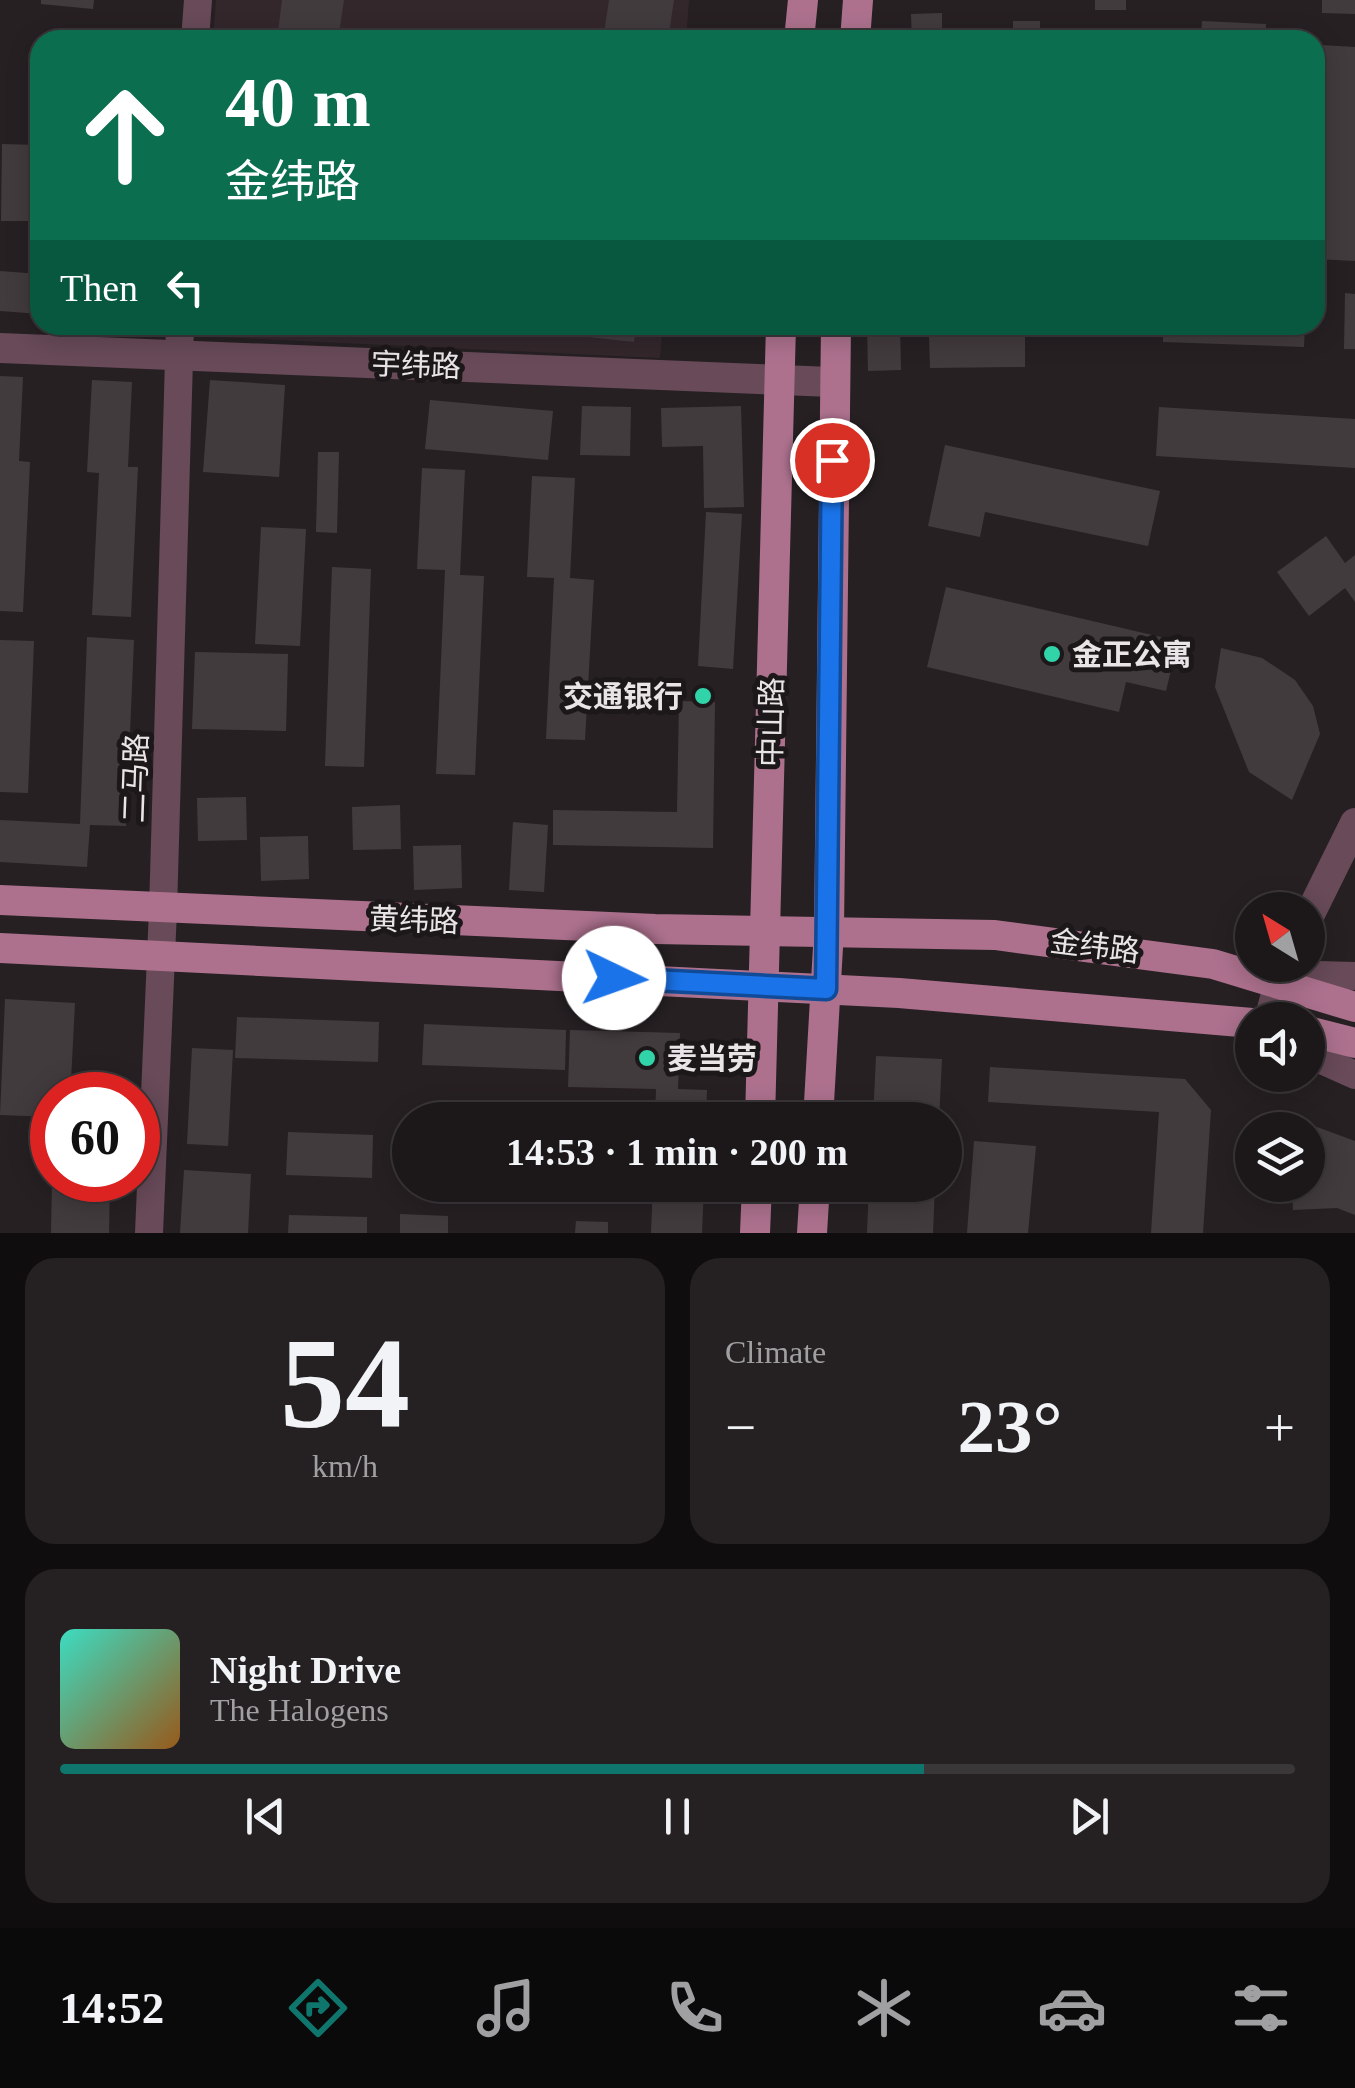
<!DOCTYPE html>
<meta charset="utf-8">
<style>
body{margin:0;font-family:"Times New Roman","Noto Sans SC",serif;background:#252123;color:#f1f3f6;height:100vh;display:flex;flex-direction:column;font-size:38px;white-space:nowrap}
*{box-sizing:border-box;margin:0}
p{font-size:32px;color:#a0a0a2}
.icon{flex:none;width:55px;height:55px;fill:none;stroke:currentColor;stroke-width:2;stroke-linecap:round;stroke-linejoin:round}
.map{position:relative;height:1233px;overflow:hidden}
.sheet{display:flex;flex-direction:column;gap:25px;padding:25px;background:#0f0d0e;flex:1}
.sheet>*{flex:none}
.guide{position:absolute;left:30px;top:30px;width:1295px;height:305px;border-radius:30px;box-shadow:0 5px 25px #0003,0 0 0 2px #3a3739;background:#0b6e4f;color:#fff;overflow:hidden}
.needle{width:65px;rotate:323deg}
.buttons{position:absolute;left:1235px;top:892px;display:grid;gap:20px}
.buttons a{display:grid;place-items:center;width:90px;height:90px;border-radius:50%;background:#1c181a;box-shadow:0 5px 25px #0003,0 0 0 2px #3a3739;font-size:50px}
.speed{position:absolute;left:30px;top:1072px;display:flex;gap:20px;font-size:50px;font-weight:700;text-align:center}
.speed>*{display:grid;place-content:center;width:130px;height:130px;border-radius:50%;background:#1c181a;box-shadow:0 5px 25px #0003,0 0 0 2px #3a3739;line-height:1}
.speed .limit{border:15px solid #d22;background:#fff;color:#111}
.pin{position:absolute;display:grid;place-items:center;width:85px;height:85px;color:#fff;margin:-42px;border:5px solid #fff;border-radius:50%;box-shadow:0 2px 10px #0007}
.me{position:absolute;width:110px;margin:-55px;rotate:93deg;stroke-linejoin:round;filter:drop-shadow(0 0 8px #0008)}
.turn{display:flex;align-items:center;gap:35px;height:210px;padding:0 30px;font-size:45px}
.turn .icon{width:130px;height:130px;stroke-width:2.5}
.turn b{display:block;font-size:70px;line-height:85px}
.then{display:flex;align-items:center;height:95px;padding:0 30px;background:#0003;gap:20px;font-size:38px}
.big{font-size:75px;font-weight:600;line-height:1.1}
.sheet .widget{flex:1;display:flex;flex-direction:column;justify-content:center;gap:15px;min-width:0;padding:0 35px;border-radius:30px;background:#252123}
.sheet .dial{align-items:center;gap:0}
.dial b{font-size:130px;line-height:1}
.song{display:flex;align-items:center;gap:30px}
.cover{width:120px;height:120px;border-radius:15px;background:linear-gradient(135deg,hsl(170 70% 55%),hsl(30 70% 35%))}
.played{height:10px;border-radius:5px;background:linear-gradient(90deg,#0f766e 70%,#3a3739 70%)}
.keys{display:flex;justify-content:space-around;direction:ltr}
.heat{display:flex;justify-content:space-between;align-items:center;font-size:55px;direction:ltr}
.sheet .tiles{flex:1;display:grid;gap:25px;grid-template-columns:1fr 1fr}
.widget:last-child{grid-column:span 2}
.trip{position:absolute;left:392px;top:1102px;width:570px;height:100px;border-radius:50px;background:#1c181a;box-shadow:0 5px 25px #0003,0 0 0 2px #3a3739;font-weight:600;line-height:100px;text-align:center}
.menu{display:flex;height:160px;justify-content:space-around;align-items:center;background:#0b0a0a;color:#a0a0a2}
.menu .icon{width:70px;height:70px}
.menu .selected{color:#0f766e}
.menu b{font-size:45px;color:#f1f3f6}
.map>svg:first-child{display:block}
.built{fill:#33272c}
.building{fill:#423b3e}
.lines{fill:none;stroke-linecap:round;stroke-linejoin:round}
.minor{stroke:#684a58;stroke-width:28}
.tertiary{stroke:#684a58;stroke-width:30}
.primary{stroke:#ad718e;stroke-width:30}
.route-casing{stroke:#114b97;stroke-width:25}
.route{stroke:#1a73e8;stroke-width:18}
.poi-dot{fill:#31d4a9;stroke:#1c1719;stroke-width:4}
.labels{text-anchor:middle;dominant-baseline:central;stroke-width:10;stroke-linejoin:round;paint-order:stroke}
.street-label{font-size:30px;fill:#e9e5e7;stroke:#1c1719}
.poi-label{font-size:30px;font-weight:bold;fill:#e9e5e7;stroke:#1c1719;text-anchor:start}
</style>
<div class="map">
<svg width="1355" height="1233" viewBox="0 0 1355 1233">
<rect width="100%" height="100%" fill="#262023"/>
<g class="built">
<polygon points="216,0 689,0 686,40 213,40"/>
<polygon points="197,325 663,325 660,358 196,336"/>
</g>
<g class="building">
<polygon points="41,0 94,0 93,9 41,4"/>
<polygon points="282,0 344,0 338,40 277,40"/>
<polygon points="609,0 674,0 668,40 603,40"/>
<rect x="1095" y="0" width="31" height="10"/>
<polygon points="1322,0 1355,0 1355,14 1322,13"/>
<polygon points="942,13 942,40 912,40 911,14"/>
<rect x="1013" y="21" width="27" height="19"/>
<polygon points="1202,21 1266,24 1265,40 1201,40"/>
<polygon points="1321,45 1355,47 1355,261 1315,259"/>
<polygon points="2,144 40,145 40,221 1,221"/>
<polygon points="0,271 40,274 40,314 0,311"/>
<polygon points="1345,293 1355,294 1355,349 1344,349"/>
<polygon points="516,325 636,325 634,342 516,329"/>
<polygon points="867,325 900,325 901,370 868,371"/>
<polygon points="1163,325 1305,325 1304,347 1163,342"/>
<polygon points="1025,335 1025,367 930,368 929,336"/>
<polygon points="0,376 23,377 19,461 30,462 23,612 0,611"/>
<polygon points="92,380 132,382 128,467 138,467 131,617 92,615 99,473 87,472"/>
<polygon points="210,380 285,385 279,477 203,472"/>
<polygon points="430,400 553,411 548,460 425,449"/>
<polygon points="582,406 631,407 630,456 580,455"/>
<polygon points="741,406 744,507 704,508 703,446 662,447 661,408"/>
<polygon points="1159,407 1355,419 1355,468 1156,456"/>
<polygon points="945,445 1160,491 1148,546 985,512 980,537 928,526"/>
<polygon points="318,452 339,452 337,533 316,532"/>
<polygon points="422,468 465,470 460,575 484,576 475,775 436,774 445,570 417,569"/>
<polygon points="532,476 575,478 570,578 594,580 585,740 546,739 554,578 527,577"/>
<polygon points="706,512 742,514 733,669 698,666"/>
<polygon points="261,527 306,529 300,646 255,644"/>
<polygon points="1326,536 1345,563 1355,555 1355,602 1345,588 1309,616 1277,572"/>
<polygon points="332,567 371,569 364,767 325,766"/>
<polygon points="946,587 1178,641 1166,691 1126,682 1119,712 927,667"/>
<polygon points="87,637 134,640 126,826 90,825 87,867 0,862 0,820 80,824"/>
<polygon points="0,640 34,641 28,793 0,792"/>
<polygon points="1221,648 1262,658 1295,680 1313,706 1320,734 1292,800 1249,772 1215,687"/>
<polygon points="195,652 288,654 286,731 192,729"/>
<polygon points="679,701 715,702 713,848 553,845 553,810 677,812"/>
<polygon points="246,797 247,840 198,841 197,798"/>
<polygon points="400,805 401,849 353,850 352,807"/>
<polygon points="513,822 548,825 544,892 509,890"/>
<polygon points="308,836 309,879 261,881 260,837"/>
<polygon points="461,845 462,888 414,890 413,846"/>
<polygon points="5,999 75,1003 71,1081 118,1084 118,1095 52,1095 52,1117 0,1115"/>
<polygon points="237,1017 379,1022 378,1062 235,1058"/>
<polygon points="424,1024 566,1030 565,1070 422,1065"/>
<polygon points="570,1030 680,1033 678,1089 707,1090 706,1120 655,1120 656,1089 568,1087"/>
<polygon points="192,1048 233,1050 228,1146 187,1144"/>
<polygon points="876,1056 942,1059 939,1120 873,1120"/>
<polygon points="990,1067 1185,1079 1211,1110 1203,1233 1151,1233 1159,1112 988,1102"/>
<polygon points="1317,1127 1355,1141 1355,1215 1337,1208 1293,1210 1292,1185 1308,1185 1308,1132"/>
<polygon points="288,1132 373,1135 372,1178 286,1175"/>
<polygon points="974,1141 1036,1146 1028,1233 967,1233"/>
<polygon points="184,1170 251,1174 248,1233 180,1233"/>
<polygon points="52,1180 110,1180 109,1233 51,1233"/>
<polygon points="653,1185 704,1185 702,1233 651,1233"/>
<polygon points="869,1185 935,1185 933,1233 867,1233"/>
<polygon points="400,1214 448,1216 448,1233 400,1233"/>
<polygon points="289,1215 367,1217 367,1233 288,1233"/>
<polygon points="576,1221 608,1222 608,1233 575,1233"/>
</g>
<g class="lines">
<g class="minor">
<polyline points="195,40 198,0"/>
<polyline points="1276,981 1318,975 1355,976"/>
<polyline points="1308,1054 1355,1075"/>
<polyline points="149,1233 163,910 180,325"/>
</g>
<g class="tertiary">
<polyline points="0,348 832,382"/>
<polyline points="1308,918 1355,823"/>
<polyline points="1269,1020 1284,965"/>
</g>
<g class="primary">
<polyline points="799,40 803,0"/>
<polyline points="855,40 858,0"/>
<polyline points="0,900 655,929 995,935 1213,964 1355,1007"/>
<polyline points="0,948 899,993 1252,1023"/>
<polyline points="1308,1031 1355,1043"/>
<polyline points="760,1120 781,325"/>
<polyline points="818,1120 829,930 836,325"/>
<polyline points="755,1233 757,1185"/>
<polyline points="812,1233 815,1185"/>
</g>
</g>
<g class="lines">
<defs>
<polyline id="route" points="614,978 826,989 832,460"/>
</defs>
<use href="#route" class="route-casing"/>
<use href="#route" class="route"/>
</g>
<g class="poi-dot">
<circle cx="1052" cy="654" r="10"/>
<circle cx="703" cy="696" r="10"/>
<circle cx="647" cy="1058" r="10"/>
</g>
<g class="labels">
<g class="street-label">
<text transform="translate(416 365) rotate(2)">宇纬路</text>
<text transform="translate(771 722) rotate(-89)">中山路</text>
<text transform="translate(135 778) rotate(-88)">二马路</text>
<text transform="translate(414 920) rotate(2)">黄纬路</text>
<text transform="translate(1095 946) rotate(7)">金纬路</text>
</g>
<g class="poi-label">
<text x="1072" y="654">金正公寓</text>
<text x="683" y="696" text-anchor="end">交通银行</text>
<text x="667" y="1058">麦当劳</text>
</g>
</g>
</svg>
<div class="buttons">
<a><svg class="needle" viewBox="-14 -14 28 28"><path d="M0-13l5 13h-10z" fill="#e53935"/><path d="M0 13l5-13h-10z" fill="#a0a0a2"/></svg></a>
<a><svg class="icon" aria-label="sound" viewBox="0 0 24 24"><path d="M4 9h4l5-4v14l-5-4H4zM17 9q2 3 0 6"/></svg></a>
<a><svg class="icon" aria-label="layers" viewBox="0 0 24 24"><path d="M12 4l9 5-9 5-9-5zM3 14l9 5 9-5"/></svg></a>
</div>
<div class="speed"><div class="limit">60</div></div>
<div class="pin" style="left:832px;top:460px;background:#d93025"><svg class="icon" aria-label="arrive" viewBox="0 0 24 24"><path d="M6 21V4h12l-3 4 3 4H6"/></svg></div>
<svg class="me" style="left:614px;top:978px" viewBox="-20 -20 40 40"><circle r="19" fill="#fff"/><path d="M0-13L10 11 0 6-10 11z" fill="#1a73e8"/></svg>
<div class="trip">14:53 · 1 min · 200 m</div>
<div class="guide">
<div class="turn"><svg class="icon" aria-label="ahead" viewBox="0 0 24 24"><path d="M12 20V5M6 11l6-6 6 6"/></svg><div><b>40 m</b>金纬路</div></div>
<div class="then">Then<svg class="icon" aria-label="left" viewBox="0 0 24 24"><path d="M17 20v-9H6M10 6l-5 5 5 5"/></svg></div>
</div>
</div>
<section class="sheet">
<div class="tiles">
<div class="widget dial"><b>54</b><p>km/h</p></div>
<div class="widget"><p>Climate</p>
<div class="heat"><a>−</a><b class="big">23°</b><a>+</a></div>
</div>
<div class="widget">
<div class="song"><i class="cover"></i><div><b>Night Drive</b><p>The Halogens</p></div></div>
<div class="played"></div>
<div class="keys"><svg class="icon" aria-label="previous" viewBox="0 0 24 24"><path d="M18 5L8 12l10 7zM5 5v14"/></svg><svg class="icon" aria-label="pause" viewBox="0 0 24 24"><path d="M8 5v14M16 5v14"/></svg><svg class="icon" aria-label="next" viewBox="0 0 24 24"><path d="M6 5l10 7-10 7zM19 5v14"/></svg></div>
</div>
</div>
</section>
<nav class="menu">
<b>14:52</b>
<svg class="icon selected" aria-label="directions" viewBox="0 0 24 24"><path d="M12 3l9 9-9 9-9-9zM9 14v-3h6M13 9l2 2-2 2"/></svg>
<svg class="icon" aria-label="music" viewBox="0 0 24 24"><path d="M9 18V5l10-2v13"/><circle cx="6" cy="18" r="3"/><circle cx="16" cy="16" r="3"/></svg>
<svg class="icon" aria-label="phone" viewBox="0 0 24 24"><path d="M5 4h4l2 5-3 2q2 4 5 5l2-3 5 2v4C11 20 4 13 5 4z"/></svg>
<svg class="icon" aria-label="climate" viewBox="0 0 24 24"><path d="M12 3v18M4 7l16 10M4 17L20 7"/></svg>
<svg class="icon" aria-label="car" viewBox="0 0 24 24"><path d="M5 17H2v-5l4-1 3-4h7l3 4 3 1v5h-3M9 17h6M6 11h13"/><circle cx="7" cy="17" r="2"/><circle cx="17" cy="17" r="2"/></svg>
<svg class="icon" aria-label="filters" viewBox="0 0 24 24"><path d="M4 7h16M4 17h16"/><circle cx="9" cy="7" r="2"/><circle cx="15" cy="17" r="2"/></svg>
</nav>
